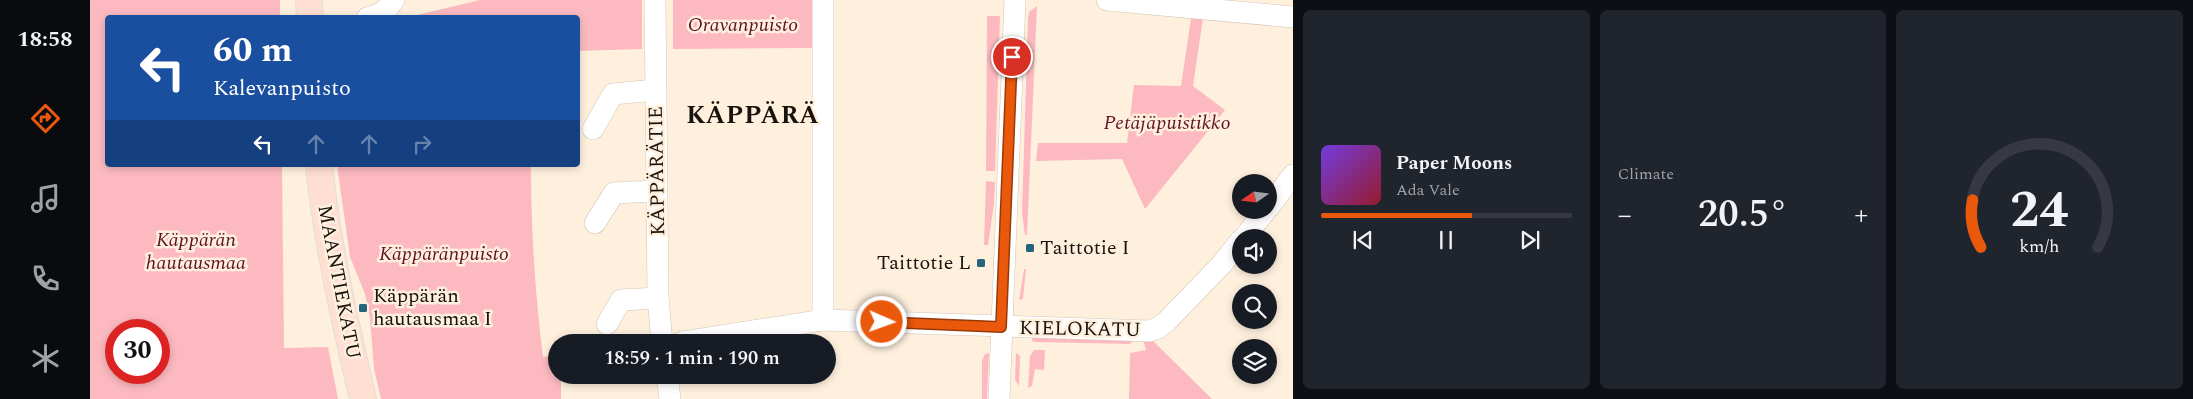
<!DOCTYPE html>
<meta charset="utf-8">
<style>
body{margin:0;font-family:Spectral,serif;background:#20242c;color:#f1f3f6;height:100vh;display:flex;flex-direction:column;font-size:19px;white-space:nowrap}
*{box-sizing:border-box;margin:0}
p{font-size:16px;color:#9ea1a6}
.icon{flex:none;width:28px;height:28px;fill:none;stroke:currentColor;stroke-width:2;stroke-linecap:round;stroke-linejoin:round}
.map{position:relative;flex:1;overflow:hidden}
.side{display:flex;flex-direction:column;gap:10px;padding:10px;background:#0d0f14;width:900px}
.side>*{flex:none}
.guide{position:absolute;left:15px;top:15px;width:475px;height:152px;border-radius:5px;box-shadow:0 2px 8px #0003;background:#1a4fa0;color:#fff;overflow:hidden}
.needle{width:32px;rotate:256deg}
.tools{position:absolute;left:1142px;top:174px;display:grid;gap:10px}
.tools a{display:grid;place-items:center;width:45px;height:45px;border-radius:50%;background:#171b24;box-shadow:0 2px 8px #0003;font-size:25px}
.speed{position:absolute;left:15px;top:319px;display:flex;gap:10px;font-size:25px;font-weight:700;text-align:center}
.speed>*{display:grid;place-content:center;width:65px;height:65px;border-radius:50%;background:#171b24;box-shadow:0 2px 8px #0003;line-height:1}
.speed .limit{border:8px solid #d22;background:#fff;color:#111}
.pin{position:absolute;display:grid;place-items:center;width:42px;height:42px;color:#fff;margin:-21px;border:2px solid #fff;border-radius:50%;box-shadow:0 1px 5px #0007}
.me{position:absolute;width:55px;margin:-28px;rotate:92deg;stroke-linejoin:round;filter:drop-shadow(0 0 4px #0008)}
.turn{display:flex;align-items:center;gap:18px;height:105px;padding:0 25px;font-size:22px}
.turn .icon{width:65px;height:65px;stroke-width:2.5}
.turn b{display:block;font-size:35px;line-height:42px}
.lanes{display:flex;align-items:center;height:48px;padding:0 25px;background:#0003;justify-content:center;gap:25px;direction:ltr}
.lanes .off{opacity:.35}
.big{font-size:38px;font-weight:600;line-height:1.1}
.side .widget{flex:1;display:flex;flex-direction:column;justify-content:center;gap:8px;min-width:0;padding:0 18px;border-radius:8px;background:#20242c}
.side .dial{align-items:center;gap:0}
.dial svg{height:130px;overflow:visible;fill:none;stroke:#363941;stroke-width:7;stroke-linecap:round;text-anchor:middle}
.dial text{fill:#f1f3f6;stroke:none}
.song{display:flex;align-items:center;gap:15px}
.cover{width:60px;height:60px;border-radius:8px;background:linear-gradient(135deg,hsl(260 70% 55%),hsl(350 70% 35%))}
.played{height:5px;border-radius:2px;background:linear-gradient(90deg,#ea580c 60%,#363941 60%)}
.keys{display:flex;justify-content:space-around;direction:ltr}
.heat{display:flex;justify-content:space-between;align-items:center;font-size:28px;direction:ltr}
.side .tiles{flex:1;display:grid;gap:10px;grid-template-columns:repeat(3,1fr)}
.trip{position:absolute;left:458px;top:334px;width:288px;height:50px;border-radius:25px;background:#171b24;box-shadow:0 2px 8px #0003;font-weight:600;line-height:50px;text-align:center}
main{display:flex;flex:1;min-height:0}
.menu{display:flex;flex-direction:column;width:90px;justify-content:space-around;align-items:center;background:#090b0e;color:#9ea1a6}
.menu .icon{width:35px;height:35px}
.menu .active{color:#ea580c}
.menu b{font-size:22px;color:#f1f3f6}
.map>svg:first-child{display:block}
.green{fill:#fcbac0;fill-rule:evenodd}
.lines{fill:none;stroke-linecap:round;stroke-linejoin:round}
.minor-casing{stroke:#d4c5b4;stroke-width:22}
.major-casing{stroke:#dfdedd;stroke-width:28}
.minor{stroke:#fff;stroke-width:21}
.major{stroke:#ffdfd2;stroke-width:26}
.route-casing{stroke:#983908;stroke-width:12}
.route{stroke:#ea580c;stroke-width:9}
.poi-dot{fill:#25647a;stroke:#fff0de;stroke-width:2}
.labels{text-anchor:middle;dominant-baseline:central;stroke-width:5;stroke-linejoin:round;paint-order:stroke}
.park-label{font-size:20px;font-style:italic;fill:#611224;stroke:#fff0de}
.street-label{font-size:20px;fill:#18130d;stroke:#fff0de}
.poi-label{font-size:20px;fill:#18130d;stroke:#fff0de;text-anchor:start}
.district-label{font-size:25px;font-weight:bold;letter-spacing:1px;fill:#18130d;stroke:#fff0de}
</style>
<main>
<nav class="menu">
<b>18:58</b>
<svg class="icon active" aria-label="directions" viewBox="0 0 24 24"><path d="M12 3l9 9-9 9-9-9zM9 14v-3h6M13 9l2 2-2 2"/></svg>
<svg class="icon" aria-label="music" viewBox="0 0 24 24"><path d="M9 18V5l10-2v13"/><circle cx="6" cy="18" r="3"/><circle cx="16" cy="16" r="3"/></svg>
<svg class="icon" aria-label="phone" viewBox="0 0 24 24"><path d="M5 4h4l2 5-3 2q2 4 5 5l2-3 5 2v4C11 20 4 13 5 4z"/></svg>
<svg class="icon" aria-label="climate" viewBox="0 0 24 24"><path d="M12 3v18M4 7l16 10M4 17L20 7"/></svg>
</nav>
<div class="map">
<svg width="1203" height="399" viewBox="0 0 1203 399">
<rect width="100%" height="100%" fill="#fff0de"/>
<g class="green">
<path d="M0 0H190V17L18 18V165H192L194 348 238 347 248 399H0ZM26 330H69V372H26Z"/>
<polygon points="390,0 552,0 552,49 488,51 488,18 319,17"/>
<polygon points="583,0 723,0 723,48 583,49"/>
<polygon points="947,6 937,235 935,235 932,213 938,18 939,12"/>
<polygon points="897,16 910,16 905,171 896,171"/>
<polygon points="1101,18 1113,18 1103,86 1135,110 1055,209 1032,159 946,161 948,143 1037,143 1044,85 1091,86"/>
<path d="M247 165H441C441 229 445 293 453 357L466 355V375H561L562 381H471V399H291L284 369 280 318 275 294 260 257Z"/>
<polygon points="896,181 905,182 904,204 898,245 894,245"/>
<polygon points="934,269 936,269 933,299 929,300"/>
<polygon points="942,337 1044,339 1040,344 945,342 942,341"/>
<polygon points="1053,339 1061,339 1122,399 1039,399 1040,353 1056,350"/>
<polygon points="944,350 955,350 954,370 945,369 942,386 938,388 940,356"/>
<polygon points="899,353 897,399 892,399 892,361 895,354"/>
<polygon points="926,353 930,356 929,386 925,380"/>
</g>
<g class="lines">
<defs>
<g id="minor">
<polyline points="565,0 568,298 572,342"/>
<polyline points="733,0 733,320"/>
<polyline points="1017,0 1203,17"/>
<path d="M277 18C290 15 297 10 304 0"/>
<polyline points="503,129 523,94 566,90"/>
<polyline points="1179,207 1203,175"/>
<polyline points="505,223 524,193 566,191"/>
<polyline points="1154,238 1176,210"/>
<polyline points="517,324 531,300 568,298"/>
<polyline points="592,342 733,320 1059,331 1068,328 1076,322 1132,264 1151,240"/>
<polyline points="577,375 580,399"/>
<polyline points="909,399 925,0"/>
</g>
<g id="major">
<polyline points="219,0 220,18"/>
<path d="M229 165C237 244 255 322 273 399"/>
</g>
</defs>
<use href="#minor" class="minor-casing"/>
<use href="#major" class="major-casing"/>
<use href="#minor" class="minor"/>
<use href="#major" class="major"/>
</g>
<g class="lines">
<defs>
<polyline id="route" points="792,322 911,327 922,57"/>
</defs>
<use href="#route" class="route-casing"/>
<use href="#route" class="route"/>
</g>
<g class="poi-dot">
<rect x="935" y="243" width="10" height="10" rx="2.5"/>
<rect x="886" y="258" width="10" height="10" rx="2.5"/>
<rect x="268" y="303" width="10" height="10" rx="2.5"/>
</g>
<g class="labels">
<g class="park-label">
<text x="653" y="25">Oravanpuisto</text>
<text x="1077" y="123">Petäjäpuistikko</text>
<text x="106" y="240">Käppärän<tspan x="106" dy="23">hautausmaa</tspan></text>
<text x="354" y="254">Käppäränpuisto</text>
</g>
<g class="street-label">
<text transform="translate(567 171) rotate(-91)">KÄPPÄRÄTIE</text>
<text transform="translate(249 282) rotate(79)">MAANTIEKATU</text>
<text transform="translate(990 329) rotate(1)">KIELOKATU</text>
</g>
<g class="poi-label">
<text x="950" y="248">Taittotie I</text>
<text x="881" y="263" text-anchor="end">Taittotie L</text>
<text x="283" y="296">Käppärän<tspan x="283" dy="23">hautausmaa I</tspan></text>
</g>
<g class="district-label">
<text x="663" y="116">KÄPPÄRÄ</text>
</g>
</g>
</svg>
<div class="tools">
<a><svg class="needle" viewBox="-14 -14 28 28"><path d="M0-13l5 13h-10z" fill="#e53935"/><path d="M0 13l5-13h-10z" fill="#9ea1a6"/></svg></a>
<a><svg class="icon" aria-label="sound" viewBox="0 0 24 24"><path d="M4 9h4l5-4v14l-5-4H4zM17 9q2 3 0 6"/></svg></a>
<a><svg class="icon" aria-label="search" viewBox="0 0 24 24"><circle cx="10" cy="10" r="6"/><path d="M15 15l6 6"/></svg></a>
<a><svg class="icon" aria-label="layers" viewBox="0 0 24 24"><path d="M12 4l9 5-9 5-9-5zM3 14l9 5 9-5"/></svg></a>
</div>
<div class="speed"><div class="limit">30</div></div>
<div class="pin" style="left:922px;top:57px;background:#d93025"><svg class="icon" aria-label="arrive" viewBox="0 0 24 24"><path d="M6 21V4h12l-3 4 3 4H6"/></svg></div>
<svg class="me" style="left:792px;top:322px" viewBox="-20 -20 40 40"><circle r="17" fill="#ea580c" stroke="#fff" stroke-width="3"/><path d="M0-11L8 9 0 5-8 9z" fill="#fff"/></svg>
<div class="trip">18:59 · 1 min · 190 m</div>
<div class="guide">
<div class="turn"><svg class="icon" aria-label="left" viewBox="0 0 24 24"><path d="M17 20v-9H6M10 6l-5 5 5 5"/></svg><div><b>60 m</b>Kalevanpuisto</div></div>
<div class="lanes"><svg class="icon" aria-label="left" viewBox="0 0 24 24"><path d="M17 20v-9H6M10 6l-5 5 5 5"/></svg><svg class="icon off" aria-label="ahead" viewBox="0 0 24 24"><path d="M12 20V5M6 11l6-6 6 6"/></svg><svg class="icon off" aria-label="ahead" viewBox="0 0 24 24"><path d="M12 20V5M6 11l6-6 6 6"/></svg><svg class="icon off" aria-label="right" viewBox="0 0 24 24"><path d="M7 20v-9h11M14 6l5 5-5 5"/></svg></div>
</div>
</div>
<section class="side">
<div class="tiles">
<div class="widget">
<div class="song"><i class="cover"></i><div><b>Paper Moons</b><p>Ada Vale</p></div></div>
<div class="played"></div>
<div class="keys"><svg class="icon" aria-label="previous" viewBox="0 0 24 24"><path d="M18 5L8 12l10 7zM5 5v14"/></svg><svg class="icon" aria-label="pause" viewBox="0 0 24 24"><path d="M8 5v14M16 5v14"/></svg><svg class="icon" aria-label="next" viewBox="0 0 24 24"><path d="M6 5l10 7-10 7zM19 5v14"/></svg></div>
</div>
<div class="widget"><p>Climate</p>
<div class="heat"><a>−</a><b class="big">20.5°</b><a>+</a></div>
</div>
<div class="widget dial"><svg viewBox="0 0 100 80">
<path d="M14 69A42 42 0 1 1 86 69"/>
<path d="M14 69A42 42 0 0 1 9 40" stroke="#ea580c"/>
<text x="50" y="56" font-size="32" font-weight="700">24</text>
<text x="50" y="72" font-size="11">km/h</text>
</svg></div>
</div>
</section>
</main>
